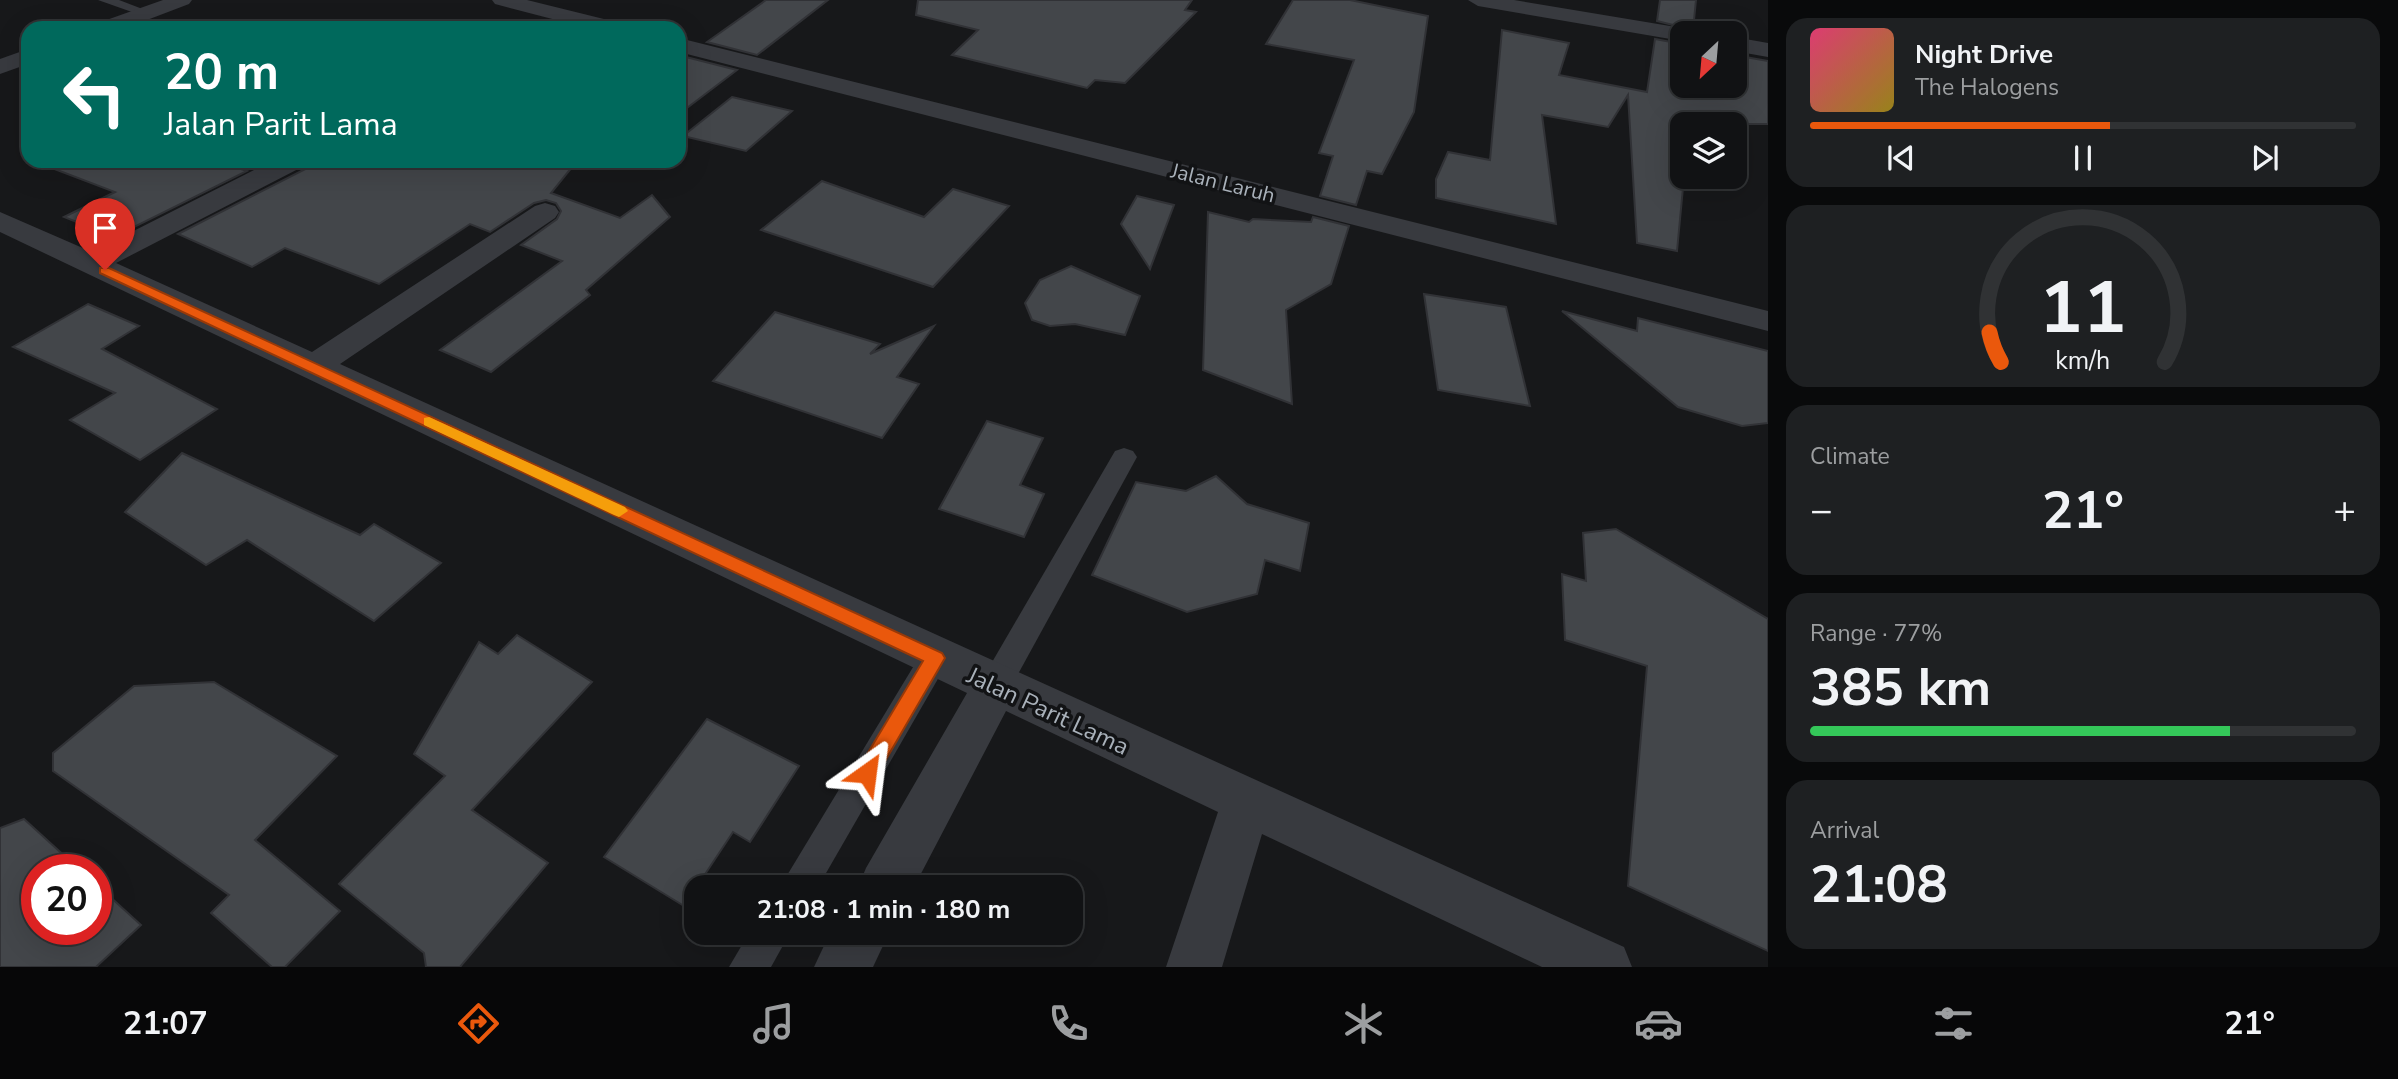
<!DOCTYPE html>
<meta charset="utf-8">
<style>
body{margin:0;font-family:"Nunito Sans",sans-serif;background:#1e2022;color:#f1f3f6;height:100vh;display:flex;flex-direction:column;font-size:26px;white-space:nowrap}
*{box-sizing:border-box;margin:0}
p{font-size:23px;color:#9c9ea0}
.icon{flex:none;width:38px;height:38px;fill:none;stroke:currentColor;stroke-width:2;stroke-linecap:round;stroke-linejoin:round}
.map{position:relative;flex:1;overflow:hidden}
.drawer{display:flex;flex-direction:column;gap:18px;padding:18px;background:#090a0b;width:630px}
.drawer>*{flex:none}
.top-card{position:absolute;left:21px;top:21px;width:665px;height:147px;border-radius:21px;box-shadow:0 7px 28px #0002,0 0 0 2px #303234;background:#00695c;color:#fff;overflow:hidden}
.needle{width:46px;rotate:206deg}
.buttons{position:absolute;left:1670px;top:21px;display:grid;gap:14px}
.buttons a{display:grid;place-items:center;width:77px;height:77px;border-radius:14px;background:#111214;box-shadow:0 7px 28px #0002,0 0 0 2px #303234;font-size:35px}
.speed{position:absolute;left:21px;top:854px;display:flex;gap:14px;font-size:35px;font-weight:700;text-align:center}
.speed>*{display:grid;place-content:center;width:91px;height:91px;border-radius:50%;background:#111214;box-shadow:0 7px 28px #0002,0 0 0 2px #303234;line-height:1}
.speed .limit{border:10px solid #d22;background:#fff;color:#111}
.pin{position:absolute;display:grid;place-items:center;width:60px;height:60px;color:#fff;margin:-72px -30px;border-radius:50% 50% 50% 0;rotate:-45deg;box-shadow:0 0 7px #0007}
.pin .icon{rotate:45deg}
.me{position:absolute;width:77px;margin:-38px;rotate:31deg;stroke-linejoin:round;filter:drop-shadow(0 0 5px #0008)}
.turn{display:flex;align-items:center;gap:24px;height:147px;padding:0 28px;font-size:32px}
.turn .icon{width:91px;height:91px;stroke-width:2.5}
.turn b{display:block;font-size:49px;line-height:60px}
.big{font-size:52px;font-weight:700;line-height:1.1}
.drawer .tile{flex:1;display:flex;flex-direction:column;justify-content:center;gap:10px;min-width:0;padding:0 24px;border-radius:21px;background:#1e2022}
.drawer .dial{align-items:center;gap:0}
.dial svg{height:182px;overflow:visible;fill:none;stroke:#303234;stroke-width:7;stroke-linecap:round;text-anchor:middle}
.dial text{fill:#f1f3f6;stroke:none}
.song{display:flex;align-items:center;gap:21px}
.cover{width:84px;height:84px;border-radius:10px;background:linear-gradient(135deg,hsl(340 70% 55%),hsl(50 70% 35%))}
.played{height:7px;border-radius:4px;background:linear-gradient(90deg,#ea580c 55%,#303234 55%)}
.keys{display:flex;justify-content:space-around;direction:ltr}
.heat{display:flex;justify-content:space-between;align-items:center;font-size:38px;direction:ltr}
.charge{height:10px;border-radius:5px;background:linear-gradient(90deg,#34c759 77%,#303234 0)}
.trip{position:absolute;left:684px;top:875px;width:399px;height:70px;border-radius:21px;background:#111214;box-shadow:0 7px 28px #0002,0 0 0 2px #303234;font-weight:700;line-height:70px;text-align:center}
.tabs{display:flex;height:112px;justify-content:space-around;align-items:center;background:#070708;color:#9c9ea0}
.tabs .icon{width:49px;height:49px}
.tabs .current{color:#ea580c}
.tabs b{font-size:32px;color:#f1f3f6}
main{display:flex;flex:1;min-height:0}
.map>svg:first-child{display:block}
.building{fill:#43464a;stroke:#313236;stroke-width:2}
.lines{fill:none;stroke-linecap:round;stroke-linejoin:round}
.service{fill:#383a3f;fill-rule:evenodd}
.minor{fill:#383a3f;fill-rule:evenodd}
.tertiary{fill:#383a3f;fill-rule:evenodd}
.route{fill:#ea580c;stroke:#983908;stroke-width:2}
.slow{fill:#f59e0b}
.labels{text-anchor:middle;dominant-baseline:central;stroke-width:7;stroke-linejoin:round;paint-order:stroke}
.far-street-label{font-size:21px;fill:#a9b1ba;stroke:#121315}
.street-label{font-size:24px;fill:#a9b1ba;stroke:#121315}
</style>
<main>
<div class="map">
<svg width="1768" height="967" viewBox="0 0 1768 967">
<rect width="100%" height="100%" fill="#17181a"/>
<g class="building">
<polygon points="766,0 828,0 757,55 707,42"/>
<polygon points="918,0 1192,0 1185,10 1196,12 1125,83 1095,80 1087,88 952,55 978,30 916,15"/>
<polygon points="1293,0 1350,0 1428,16 1414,112 1382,174 1367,171 1356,205 1320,196 1333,156 1319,153 1354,60 1266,44"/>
<polygon points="1660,0 1696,0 1693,30 1657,21"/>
<polygon points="1502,30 1569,43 1559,75 1647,92 1655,39 1682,44 1682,86 1734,86 1734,55 1768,61 1768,124 1682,124 1682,177 1684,177 1677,251 1637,243 1628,95 1608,127 1542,115 1556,224 1436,198 1436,179 1448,152 1490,160"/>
<polygon points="686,57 737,70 679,114 679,62"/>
<polygon points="732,97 792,111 746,151 683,136"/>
<polygon points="44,161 217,161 247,171 114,237 64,217 115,192 44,165"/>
<polygon points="321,161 577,161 551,193 620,218 652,195 670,217 586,290 590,295 491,372 440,350 562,261 521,245 557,219 561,211 556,203 546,200 534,203 490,232 470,224 379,284 285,248 252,267 178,234"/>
<polygon points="822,181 924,217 953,189 1009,206 933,287 761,230"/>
<polygon points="1137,196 1174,205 1150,269 1121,224"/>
<polygon points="1208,212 1249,222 1253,219 1311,222 1313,217 1349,226 1331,284 1286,310 1292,404 1203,370"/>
<polygon points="1071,266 1140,296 1125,335 1075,324 1050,326 1032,320 1025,303 1040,280"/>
<polygon points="1424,294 1506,307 1530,406 1438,390"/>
<polygon points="88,304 139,326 102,349 217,409 140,460 70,420 115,393 13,347"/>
<polygon points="1562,311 1637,331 1638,318 1768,351 1768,423 1742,426 1678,407"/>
<polygon points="775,312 880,344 870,354 934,326 897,377 919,384 882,438 713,381"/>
<polygon points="987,421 1043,438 1020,485 1044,494 1024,537 939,509"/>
<polygon points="182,453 360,535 374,524 441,563 374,621 247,540 206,565 125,512"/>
<polygon points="1216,476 1247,504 1309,523 1300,571 1265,560 1257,594 1187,612 1092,575 1136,482 1186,491"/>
<polygon points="1616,529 1768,619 1768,951 1628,886 1647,666 1565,640 1562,574 1586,581 1583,533"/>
<polygon points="517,635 592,682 472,810 548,863 460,967 426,967 424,953 339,884 445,776 414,754 479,642 498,654"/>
<polygon points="214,682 337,756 255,840 340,911 285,967 272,967 211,913 229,895 53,771 53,753 134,686"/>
<polygon points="707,719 799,766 750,842 733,832 684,906 604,857"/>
<polygon points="24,819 80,870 37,870 37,929 96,929 96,884 141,925 96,967 0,967 0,828"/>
</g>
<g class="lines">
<g class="service">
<polygon points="98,0 119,0 153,13 146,17"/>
<polygon points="1124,448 1133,451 1137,457 1006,696 995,700 984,696 979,686 984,676 1115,451"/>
<polygon points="935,645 946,649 950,658 818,887 780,887 924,649"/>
<polygon points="749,933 790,933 771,967 729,967"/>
</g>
<g class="minor">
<polygon points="492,0 527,0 620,23 623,28 587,28 495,4"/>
<polygon points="1468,0 1514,0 1682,28 1692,33 1682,33 1682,41 1478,6"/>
<polygon points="1734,37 1768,43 1768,57 1734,51"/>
<polygon points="679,38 1768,311 1768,331 679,52"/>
<polygon points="272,161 306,161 302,167 116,263 312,352 535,206 545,203 555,206 559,212 555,218 340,364 1624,947 1632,967 1542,967 1262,834 1222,967 1166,967 1218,812 1006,711 914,887 858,887 866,868 967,693 0,232 0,212 92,252"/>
<polygon points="830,933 889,933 873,967 814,967"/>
</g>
<g class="tertiary">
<polygon points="163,0 192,0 189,4 126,28 95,28 98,23"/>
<polygon points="28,49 28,64 0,74 0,59"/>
</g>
</g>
<polygon class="route" points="100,268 109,268 942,653 945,658 874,780 867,782 860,780 857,773 860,766 923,661 100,273"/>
<polygon class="slow" points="429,417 625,507 628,511 619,517 614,515 424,425 424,418"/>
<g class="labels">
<g class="far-street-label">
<text transform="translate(1223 183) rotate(14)">Jalan Laruh</text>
</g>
<g class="street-label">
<text transform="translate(1048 711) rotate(25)">Jalan Parit Lama</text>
</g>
</g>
</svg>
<div class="buttons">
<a><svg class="needle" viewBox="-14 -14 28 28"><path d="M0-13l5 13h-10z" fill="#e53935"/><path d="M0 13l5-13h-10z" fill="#9c9ea0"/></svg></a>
<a><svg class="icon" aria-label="layers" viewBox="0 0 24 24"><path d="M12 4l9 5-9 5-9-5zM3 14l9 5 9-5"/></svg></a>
</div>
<div class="speed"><div class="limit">20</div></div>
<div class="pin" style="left:105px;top:270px;background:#d93025"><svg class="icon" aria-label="arrive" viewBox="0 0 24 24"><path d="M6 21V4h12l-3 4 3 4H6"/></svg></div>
<svg class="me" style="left:867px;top:773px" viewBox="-20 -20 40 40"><path d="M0-17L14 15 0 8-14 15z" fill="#ea580c" stroke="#fff" stroke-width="4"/></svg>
<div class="trip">21:08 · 1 min · 180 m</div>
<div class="top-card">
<div class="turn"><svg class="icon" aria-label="left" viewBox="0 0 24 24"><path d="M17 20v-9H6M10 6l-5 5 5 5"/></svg><div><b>20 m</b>Jalan Parit Lama</div></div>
</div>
</div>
<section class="drawer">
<div class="tile">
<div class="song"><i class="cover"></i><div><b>Night Drive</b><p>The Halogens</p></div></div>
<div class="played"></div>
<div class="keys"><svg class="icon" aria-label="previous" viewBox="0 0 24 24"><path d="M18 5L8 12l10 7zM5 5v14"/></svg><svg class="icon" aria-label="pause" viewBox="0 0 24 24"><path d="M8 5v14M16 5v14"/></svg><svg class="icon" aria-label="next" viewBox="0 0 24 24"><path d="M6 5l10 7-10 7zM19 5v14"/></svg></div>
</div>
<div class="tile dial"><svg viewBox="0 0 100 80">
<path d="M14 69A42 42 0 1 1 86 69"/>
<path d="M14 69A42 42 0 0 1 9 56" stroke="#ea580c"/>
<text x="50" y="56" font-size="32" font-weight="700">11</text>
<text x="50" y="72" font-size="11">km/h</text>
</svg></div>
<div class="tile"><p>Climate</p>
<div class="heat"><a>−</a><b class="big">21°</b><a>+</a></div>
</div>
<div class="tile"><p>Range · 77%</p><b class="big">385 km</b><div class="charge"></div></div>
<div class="tile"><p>Arrival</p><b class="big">21:08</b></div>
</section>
</main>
<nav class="tabs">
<b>21:07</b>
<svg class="icon current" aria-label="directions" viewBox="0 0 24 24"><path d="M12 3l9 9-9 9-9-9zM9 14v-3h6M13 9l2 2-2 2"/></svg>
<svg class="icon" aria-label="music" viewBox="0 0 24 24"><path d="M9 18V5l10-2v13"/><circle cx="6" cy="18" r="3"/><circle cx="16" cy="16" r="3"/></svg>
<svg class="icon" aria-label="phone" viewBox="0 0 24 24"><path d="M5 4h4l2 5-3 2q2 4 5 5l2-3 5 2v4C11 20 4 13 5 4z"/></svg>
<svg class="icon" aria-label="climate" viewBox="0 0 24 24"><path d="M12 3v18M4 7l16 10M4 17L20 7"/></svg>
<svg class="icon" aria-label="car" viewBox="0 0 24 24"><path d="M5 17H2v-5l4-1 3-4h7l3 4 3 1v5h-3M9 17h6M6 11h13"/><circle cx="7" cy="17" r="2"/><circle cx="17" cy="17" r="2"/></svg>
<svg class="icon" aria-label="filters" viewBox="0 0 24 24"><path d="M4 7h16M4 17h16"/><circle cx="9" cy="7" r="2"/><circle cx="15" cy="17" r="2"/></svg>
<b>21°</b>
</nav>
